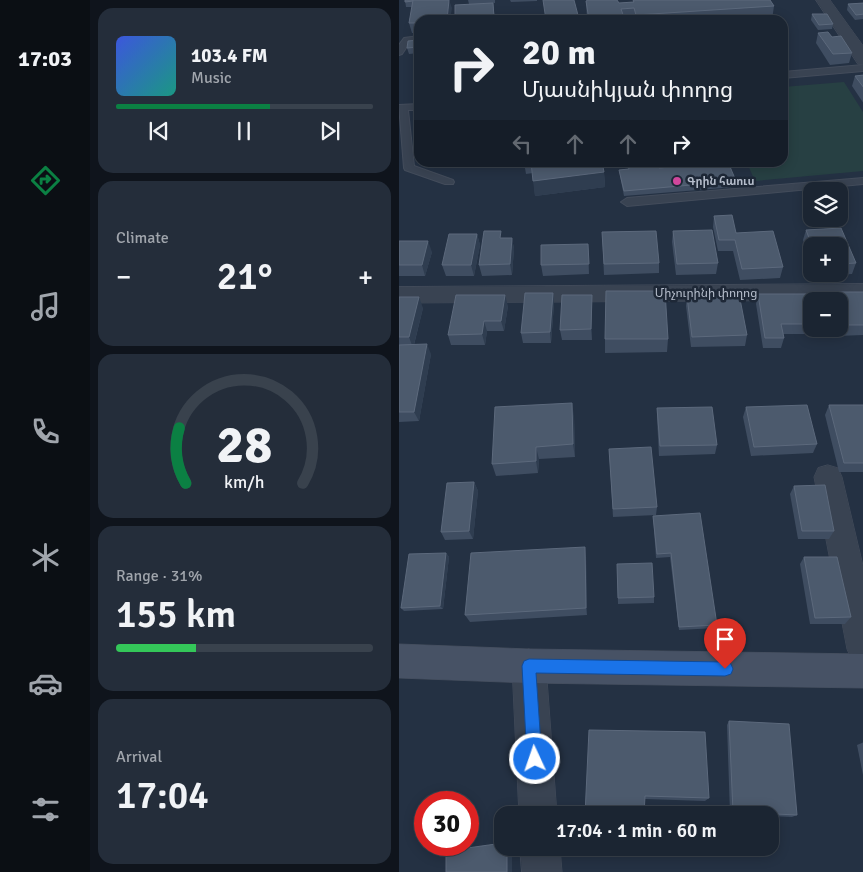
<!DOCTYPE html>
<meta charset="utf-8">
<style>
body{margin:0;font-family:Signika,"Noto Sans Armenian",sans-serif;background:#242d3a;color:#f1f3f6;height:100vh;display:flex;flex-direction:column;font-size:19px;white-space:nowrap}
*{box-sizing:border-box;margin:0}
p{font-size:16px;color:#a0a5ac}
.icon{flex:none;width:28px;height:28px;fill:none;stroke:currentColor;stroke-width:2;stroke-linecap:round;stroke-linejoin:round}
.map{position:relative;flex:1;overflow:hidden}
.drawer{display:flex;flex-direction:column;gap:8px;padding:8px;background:#0f141c;width:309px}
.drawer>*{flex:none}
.hud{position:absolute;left:15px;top:15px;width:374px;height:152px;border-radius:15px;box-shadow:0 2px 12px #0003,0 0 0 1px #39424d;background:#1b2532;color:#f1f3f6;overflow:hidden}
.fabs{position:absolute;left:404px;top:182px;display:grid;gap:10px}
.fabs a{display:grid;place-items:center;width:45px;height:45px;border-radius:10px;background:#1b2532;box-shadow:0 2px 12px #0003,0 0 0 1px #39424d;font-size:25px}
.speed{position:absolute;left:15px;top:791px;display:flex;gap:10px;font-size:25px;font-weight:700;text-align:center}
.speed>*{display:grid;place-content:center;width:65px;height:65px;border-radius:50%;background:#1b2532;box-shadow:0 2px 12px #0003,0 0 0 1px #39424d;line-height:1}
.speed .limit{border:8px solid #d22;background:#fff;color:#111}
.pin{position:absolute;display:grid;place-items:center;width:42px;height:42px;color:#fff;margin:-51px -21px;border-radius:50% 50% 50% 0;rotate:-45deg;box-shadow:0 0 5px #0007}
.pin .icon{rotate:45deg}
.me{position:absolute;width:55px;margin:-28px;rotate:357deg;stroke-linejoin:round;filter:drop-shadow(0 0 4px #0008)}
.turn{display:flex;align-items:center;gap:18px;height:105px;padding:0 25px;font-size:22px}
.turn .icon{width:65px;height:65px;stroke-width:2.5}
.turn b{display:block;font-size:35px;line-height:42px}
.lanes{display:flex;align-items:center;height:48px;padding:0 25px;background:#0003;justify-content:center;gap:25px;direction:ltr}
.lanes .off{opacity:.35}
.big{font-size:38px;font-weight:600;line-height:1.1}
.drawer .card{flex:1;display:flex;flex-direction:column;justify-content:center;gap:8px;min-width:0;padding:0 18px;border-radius:15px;background:#242d3a}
.drawer .dial{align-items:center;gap:0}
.dial svg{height:130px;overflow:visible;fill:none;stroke:#39424d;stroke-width:7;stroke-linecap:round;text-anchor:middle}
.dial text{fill:#f1f3f6;stroke:none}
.song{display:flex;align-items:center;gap:15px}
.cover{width:60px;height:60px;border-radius:8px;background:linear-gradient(135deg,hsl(230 70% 55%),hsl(170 70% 35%))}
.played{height:5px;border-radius:2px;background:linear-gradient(90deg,#0b8043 60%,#39424d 60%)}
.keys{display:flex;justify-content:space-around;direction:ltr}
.heat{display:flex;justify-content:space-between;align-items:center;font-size:28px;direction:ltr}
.charge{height:8px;border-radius:4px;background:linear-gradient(90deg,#34c759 31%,#39424d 0)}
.trip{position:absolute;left:95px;top:806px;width:285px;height:50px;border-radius:15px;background:#1b2532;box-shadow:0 2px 12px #0003,0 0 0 1px #39424d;font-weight:600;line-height:50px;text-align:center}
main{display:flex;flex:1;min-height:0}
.tab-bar{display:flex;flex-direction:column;width:90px;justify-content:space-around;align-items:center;background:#0b0f14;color:#a0a5ac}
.tab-bar .icon{width:35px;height:35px}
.tab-bar .selected{color:#0b8043}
.tab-bar b{font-size:22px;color:#f1f3f6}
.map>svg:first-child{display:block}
.green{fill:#274043}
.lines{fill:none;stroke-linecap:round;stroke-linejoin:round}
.lane-casing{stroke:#434c5b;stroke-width:2}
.street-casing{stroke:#434c5b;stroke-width:1}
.secondary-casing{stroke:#434c5b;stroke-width:1}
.lane{fill:#394352;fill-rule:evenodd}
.street{fill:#394352;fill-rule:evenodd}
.secondary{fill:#475265;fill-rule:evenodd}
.wall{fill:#3f4d61}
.shaded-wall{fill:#2f3d50}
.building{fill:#4c5a6d;stroke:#5c697c}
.route{fill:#1a73e8;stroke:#114b97}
.hotel-dot{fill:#d1479c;stroke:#1e2837;stroke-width:2}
.labels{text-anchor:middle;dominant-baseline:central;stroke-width:5;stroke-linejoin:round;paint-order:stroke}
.far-poi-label{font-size:11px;font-weight:bold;fill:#b6becc;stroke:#1e2837;text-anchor:start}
.street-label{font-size:12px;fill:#b6becc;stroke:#1e2837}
</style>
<main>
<nav class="tab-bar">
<b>17:03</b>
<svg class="icon selected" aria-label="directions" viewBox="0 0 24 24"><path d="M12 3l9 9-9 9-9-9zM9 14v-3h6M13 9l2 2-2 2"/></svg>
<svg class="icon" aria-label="music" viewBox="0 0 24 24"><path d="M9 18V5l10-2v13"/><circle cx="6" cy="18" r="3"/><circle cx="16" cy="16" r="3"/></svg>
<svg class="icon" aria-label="phone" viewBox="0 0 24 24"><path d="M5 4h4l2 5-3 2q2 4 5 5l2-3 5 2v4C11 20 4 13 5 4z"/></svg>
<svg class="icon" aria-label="climate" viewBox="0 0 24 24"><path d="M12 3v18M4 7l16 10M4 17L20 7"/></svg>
<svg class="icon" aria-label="car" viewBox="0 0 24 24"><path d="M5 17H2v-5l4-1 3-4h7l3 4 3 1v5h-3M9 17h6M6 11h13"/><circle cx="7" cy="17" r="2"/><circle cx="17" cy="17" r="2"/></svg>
<svg class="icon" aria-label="filters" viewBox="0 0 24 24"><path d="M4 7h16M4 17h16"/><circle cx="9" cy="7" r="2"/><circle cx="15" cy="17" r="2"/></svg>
</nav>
<section class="drawer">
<div class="card">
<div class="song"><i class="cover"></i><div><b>103.4 FM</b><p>Music</p></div></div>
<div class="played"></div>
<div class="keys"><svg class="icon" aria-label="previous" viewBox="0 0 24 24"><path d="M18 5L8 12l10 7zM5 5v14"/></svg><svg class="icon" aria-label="pause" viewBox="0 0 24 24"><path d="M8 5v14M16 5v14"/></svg><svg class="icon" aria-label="next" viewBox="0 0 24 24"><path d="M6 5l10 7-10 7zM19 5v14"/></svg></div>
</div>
<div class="card"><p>Climate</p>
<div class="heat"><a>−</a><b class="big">21°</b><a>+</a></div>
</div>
<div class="card dial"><svg viewBox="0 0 100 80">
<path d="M14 69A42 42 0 1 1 86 69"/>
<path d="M14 69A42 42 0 0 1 10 35" stroke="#0b8043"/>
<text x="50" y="56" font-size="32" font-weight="700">28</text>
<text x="50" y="72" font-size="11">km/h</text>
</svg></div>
<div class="card"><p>Range · 31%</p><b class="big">155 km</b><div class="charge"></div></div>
<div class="card"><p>Arrival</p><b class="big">17:04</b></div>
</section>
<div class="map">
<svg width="465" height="872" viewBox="0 0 465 872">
<rect width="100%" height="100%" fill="#243143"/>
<polygon class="green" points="445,82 464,112 464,171 356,181 348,163 384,162 384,87"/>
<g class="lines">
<defs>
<g id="lane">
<polygon points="20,36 20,42 11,42 3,54 0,55 0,45 5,38"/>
<polygon points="465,65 465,71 384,78 384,72"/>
<polygon points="20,104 20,110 9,110 15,166 54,180 55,182 54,184 46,184 6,170 5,168 0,105"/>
<polygon points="465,178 465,184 228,206 222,202 228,198"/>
</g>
<g id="street">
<polygon points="417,0 431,0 465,47 465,65 459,64"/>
<polygon points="465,284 465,300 0,303 0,287"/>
<polygon points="429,465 439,468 443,477 465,570 465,666 453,661 448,649 415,477 419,468"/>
<polygon points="130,649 142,654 147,666 158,815 120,815 113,666 118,654"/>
<polygon points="121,848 161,848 163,872 123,872"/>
</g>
<polygon id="secondary" points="0,644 130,649 465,654 465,688 130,683 0,678"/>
</defs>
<use href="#lane" class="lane-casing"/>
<use href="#street" class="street-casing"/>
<use href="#secondary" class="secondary-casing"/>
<use href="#lane" class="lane"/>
<use href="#street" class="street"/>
<use href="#secondary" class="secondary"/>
</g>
<g class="wall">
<polygon points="6,0 53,8 20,20 20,33 13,33 10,23 13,7 7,7"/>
<polygon points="69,0 96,0 96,3 94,3 96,20 56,20 70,4"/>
<polygon points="111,0 138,0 138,1 112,2"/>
<polygon points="234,0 371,0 375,6 373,20 188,20 187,1 220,3 234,2"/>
<polygon points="465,3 465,19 456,20 448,10 449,4"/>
<polygon points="413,14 434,24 433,29 419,30 412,20"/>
<polygon points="419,33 433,37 453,53 450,63 431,65 417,43"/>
<polygon points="20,40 20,53 10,54 8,48"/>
<polygon points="465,75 465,104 453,86 456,76"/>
<polygon points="125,162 203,162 205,172 206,187 136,196 134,173 127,174"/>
<polygon points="227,162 258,162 260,168 294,165 293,162 329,162 337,181 336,187 225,196 221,176 220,170 229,169"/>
<polygon points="315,216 384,267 381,278 341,280 334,251 319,251 314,227"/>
<polygon points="442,228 457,263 453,274 417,276 416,274 440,274 440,246 412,246 412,264 404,240 407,230"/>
<polygon points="274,231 319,263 317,274 277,275 273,242"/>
<polygon points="203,232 260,263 260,273 205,275"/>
<polygon points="78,234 81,245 75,276 47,276 43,265"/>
<polygon points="113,238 115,249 113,275 83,276 80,265"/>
<polygon points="0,241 33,252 26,276 0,276"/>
<polygon points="189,244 190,274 144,276 142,265"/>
<polygon points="433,292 465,292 465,335 438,336 436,329 440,329 440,301 429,301"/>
<polygon points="154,293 155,304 152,343 124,343 122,333"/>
<polygon points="359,294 412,301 412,329 420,329 418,334 384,334 385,338 382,348 364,348 357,304"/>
<polygon points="288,296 348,335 346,346 292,347 287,306"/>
<polygon points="0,297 24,308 15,345 32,354 20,421 0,422"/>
<polygon points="193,305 193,340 163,340 161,330"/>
<polygon points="109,306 105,331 88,331 86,345 52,345 49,335"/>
<polygon points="206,339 269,339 268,352 206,353"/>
<polygon points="430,405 465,405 465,472 440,472 426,415"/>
<polygon points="347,407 418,444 414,453 352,456 344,417"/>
<polygon points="258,408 318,445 316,454 260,456 258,418"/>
<polygon points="175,416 176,457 140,459 139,473 97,476 93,464"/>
<polygon points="210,449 258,507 257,515 214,517"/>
<polygon points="75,482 79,491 74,539 46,540 42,532"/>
<polygon points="395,486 435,531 430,539 399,539 391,494"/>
<polygon points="254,516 318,625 317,628 280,630 271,557 257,558"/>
<polygon points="47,553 50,557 44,609 5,611 2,608"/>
<polygon points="187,555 188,615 71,622 66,615"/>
<polygon points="405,557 452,617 446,624 411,624 401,564"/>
<polygon points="218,564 255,597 255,603 219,604"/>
<polygon points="330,721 398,815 393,817 371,816 371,815 331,814 328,725"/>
<polygon points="190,730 310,798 306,801 246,799"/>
<polygon points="465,742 465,780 458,745"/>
</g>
<g class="shaded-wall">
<polygon points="50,0 53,8 51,20 48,20"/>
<polygon points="205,172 206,187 136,196 134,181"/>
<polygon points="78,234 81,245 75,276 72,265"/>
<polygon points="113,238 115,249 113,275 111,264"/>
<polygon points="29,241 33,252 26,276 23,265"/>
<polygon points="154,293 155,304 152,343 151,332"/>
<polygon points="106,295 109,306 105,331 102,321"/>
<polygon points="193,295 193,340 192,329"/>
<polygon points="20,297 24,308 14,348 10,337"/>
<polygon points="85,321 88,331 86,345 83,334"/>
<polygon points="28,344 32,354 20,421 15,412"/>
<polygon points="173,403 175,416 176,457 174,444"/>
<polygon points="137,447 140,459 139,473 137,461"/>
<polygon points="75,482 79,491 74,539 70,531"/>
<polygon points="186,547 187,555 188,615 187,608"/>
<polygon points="47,553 50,557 44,609 41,606"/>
<rect x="108" y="848" width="5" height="24"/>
</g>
<g class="building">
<polygon points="6,0 14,0 14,1 6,2"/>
<polygon points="14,0 50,0 48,20 20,20 20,23 10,23"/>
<polygon points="144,0 175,0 180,19 147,20"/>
<polygon points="189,0 218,0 220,3 235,2 234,0 371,0 375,6 237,15 235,8 222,9 226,20 190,20 187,1"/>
<polygon points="94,3 95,17 56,20 56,5"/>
<polygon points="465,3 465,14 457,15 449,4"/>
<polygon points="413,14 428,14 434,24 420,25"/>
<polygon points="429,32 433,37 442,36 453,53 434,54 419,33"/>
<polygon points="20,40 20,47 8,48 9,41"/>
<polygon points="465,75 465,88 456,76"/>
<polygon points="132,162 203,162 205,172 134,181"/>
<polygon points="229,162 258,162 260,168 296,165 295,162 329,162 337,181 225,191 220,170 230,169"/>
<polygon points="333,215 337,233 374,231 384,267 343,269 336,240 320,240 315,216"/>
<polygon points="442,228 457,263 440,264 440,246 413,246 407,230"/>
<polygon points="313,230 319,263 278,264 274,231"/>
<polygon points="85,231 102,231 101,238 113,238 111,264 80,265"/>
<polygon points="257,231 260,263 205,264 203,232"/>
<polygon points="50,234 78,234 72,265 43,265"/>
<polygon points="0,241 29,241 23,265 0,265"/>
<polygon points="189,244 190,264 142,265 142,245"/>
<polygon points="207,291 266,291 269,339 206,339"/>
<polygon points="433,292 465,292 465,325 442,325 440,318 440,301 435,301"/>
<polygon points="126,293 154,293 151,332 122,333"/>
<polygon points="340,294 348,335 293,337 288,296"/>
<polygon points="359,294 415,294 416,301 412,301 412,324 382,324 385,338 366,338"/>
<polygon points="57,295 106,295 102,321 85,321 83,334 49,335"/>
<polygon points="163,295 193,295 192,329 161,330"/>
<polygon points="0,297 20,297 10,337 0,337"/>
<polygon points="28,344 15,412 0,412 0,345"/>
<polygon points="173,403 174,444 137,447 137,461 93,464 96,407"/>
<polygon points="408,405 418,444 355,447 347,407"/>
<polygon points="430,405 465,405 465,463 445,463"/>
<polygon points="313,407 318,445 261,446 258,408"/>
<polygon points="252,447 258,507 214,509 210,449"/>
<polygon points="75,482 70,531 42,532 48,483"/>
<polygon points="426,485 435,531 403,531 395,486"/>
<polygon points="301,513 318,625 280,627 272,553 258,554 254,516"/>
<polygon points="186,547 187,608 66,615 72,553"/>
<polygon points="47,553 41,606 2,608 10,554"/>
<polygon points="405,557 438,557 452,617 416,618"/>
<polygon points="253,563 255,597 219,598 218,564"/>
<polygon points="330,721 390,724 398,815 334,812"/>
<polygon points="190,730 306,732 310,798 246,796 245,815 186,815"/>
<polygon points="104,843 104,848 108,848 108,872 47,872 47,851"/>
</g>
<polygon class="route" points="130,659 326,662 332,664 334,669 332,674 326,676 137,673 143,759 141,765 136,767 130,765 128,759 123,666 125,661"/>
<circle class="hotel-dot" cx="278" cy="181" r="5"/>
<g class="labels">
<g class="far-poi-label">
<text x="288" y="181">Գրին հաուս</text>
</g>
<g class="street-label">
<text x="307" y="293">Միչուրինի փողոց</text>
</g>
</g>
</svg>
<div class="fabs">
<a><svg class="icon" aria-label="layers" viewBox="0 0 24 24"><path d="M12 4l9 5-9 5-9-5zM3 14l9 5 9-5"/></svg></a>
<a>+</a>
<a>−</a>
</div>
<div class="speed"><div class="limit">30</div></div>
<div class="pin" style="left:326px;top:669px;background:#d93025"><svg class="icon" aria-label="arrive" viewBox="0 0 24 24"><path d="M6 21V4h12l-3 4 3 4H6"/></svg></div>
<svg class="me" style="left:136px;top:759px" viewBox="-20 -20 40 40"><circle r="17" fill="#1a73e8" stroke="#fff" stroke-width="3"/><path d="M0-11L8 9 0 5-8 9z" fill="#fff"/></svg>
<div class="trip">17:04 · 1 min · 60 m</div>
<div class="hud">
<div class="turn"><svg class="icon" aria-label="right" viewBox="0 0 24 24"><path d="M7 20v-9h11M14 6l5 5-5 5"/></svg><div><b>20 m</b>Մյասնիկյան փողոց</div></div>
<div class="lanes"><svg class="icon off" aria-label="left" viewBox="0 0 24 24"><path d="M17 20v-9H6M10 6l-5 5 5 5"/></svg><svg class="icon off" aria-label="ahead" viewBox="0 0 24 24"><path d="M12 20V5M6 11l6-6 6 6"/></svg><svg class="icon off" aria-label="ahead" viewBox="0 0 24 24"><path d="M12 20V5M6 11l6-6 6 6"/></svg><svg class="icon" aria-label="right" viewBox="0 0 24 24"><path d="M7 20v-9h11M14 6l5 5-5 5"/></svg></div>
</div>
</div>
</main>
